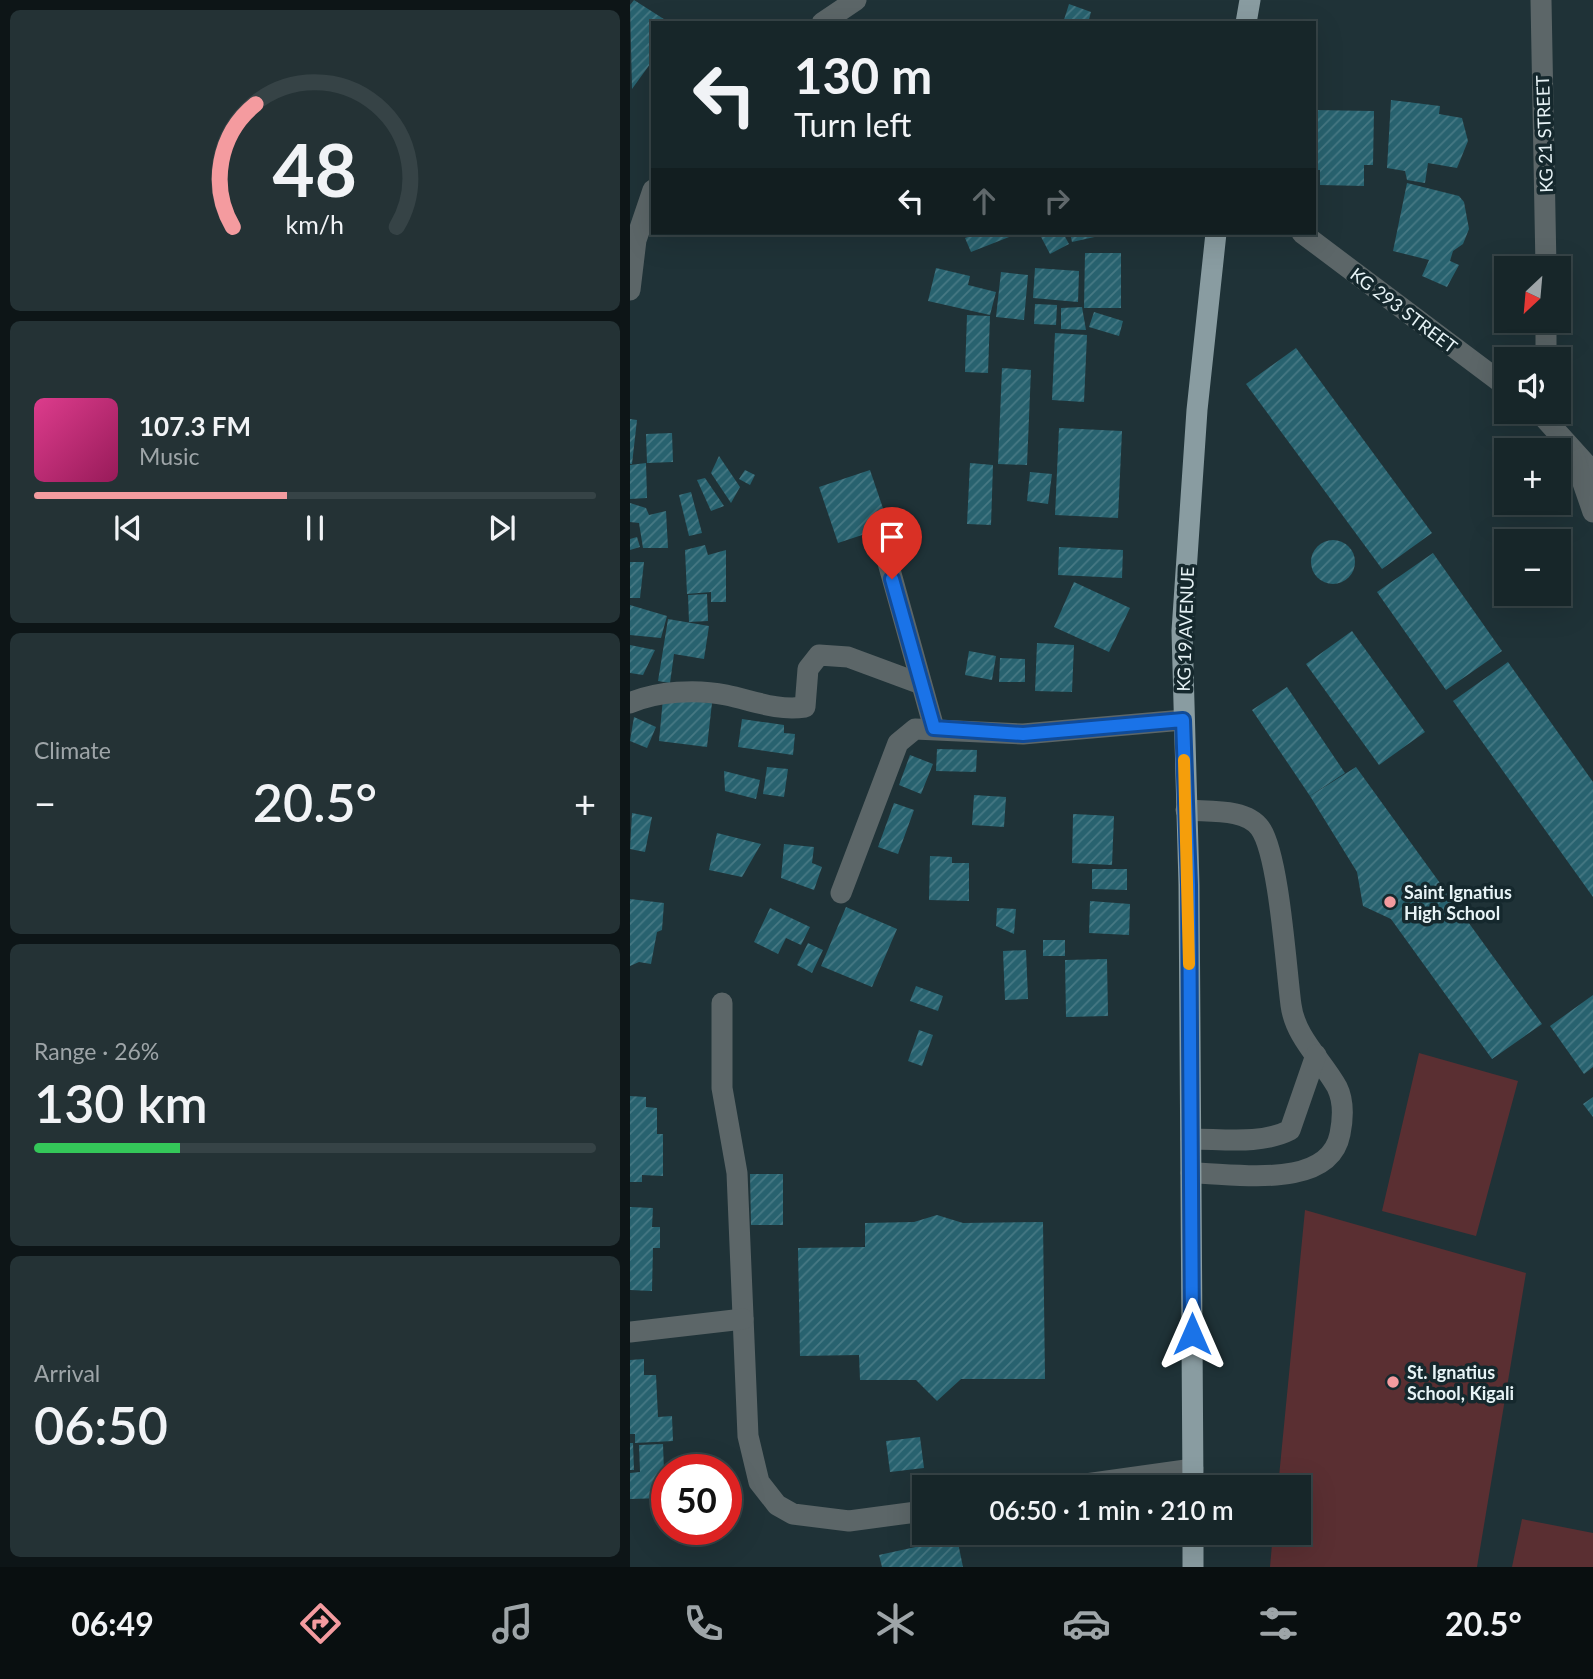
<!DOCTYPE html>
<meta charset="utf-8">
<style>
body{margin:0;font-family:Lato,sans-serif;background:#243235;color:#f1f3f6;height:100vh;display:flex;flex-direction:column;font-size:26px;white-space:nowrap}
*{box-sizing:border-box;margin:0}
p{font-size:23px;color:#9ea5a8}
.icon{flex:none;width:38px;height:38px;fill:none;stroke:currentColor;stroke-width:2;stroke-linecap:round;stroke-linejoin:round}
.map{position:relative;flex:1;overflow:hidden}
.drawer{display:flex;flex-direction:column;gap:10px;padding:10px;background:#0d1517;width:630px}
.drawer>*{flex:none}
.guide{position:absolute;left:21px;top:21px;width:665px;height:214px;border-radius:0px;box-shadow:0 7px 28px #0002,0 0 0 2px #364346;background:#172629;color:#f1f3f6;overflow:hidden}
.needle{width:46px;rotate:206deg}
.fabs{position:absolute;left:864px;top:256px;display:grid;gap:14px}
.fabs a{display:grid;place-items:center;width:77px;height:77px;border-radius:0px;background:#172629;box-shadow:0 7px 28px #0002,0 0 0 2px #364346;font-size:35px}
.speed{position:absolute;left:21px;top:1454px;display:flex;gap:14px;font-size:35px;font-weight:700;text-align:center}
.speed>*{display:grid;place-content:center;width:91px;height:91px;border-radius:50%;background:#172629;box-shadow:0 7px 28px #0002,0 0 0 2px #364346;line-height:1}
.speed .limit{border:10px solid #d22;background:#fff;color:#111}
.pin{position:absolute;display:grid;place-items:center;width:60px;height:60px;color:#fff;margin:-72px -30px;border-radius:50% 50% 50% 0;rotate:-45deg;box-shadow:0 0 7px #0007}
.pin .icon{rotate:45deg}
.me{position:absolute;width:77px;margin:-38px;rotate:0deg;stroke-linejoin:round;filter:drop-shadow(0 0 5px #0008)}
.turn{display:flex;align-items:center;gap:24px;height:147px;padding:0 28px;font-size:32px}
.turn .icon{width:91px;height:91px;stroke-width:2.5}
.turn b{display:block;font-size:49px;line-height:60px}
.lanes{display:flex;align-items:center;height:66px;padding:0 28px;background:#0003;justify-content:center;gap:35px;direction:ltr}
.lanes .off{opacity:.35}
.big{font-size:52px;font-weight:600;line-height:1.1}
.drawer .widget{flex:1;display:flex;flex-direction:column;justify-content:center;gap:10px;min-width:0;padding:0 24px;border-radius:10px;background:#243235}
.drawer .dial{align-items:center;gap:0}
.dial svg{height:182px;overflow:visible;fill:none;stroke:#364346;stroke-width:7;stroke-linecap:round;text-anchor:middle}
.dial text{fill:#f1f3f6;stroke:none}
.song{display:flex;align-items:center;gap:21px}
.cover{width:84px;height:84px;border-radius:10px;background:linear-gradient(135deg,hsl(330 70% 55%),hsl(330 70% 35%))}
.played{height:7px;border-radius:4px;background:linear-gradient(90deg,#f49b9f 45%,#364346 45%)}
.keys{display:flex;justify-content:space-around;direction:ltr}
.heat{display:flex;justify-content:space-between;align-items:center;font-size:38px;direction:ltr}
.charge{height:10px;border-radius:5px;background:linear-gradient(90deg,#34c759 26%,#364346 0)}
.trip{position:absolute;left:282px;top:1475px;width:399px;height:70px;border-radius:0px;background:#172629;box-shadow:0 7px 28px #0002,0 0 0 2px #364346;font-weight:600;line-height:70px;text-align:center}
.dock{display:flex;height:112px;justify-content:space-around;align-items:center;background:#090f10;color:#9ea5a8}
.dock .icon{width:49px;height:49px}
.dock .active{color:#f49b9f}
.dock b{font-size:32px;color:#f1f3f6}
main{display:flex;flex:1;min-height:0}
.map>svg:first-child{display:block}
.garden{fill:#5a2f32}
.building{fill:url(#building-hatch)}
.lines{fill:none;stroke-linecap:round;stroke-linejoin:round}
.minor{stroke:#5c6668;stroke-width:21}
.major{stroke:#899ca1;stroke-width:21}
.route-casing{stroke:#114b97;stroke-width:18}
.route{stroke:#1a73e8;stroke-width:12}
.slow{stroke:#f59e0b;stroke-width:12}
.poi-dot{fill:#f49b9f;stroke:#15282d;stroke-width:2.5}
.labels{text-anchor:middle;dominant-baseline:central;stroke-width:7;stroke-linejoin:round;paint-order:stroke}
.street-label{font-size:18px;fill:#e7f3f6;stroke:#15282d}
.poi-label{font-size:18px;font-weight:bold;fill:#e7f3f6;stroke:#15282d;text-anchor:start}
</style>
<main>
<section class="drawer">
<div class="widget dial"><svg viewBox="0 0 100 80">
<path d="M14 69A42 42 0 1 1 86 69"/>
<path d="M14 69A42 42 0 0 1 24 15" stroke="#f49b9f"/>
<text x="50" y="56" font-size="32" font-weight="700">48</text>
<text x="50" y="72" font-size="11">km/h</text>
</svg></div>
<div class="widget">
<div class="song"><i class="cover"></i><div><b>107.3 FM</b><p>Music</p></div></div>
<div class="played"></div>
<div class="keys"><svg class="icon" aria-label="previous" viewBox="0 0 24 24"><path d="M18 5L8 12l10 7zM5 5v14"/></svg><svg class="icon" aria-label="pause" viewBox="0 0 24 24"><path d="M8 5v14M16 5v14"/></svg><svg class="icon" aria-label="next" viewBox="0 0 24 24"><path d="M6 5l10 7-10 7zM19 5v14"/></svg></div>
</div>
<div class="widget"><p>Climate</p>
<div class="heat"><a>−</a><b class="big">20.5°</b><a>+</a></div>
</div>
<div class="widget"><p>Range · 26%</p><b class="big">130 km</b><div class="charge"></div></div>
<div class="widget"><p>Arrival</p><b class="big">06:50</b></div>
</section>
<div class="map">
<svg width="963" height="1567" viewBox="0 0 963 1567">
<defs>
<pattern id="building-hatch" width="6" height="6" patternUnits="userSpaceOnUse" patternTransform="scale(1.75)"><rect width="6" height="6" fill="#28626f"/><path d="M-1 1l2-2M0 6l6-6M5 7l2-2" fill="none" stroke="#477984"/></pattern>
</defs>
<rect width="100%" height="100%" fill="#1f3237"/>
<g class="garden">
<polygon points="789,1053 888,1081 846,1236 752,1211"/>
<polygon points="675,1210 896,1273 847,1567 640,1567 643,1533 668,1533 668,1488 648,1487"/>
<polygon points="892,1519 963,1533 963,1567 882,1567"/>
</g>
<g class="building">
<polygon points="4,0 40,23 23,23 23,60 2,89 0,5"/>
<polygon points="439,4 461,12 458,23 433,23"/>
<polygon points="761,100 810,106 809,114 832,118 838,141 827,168 798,163 795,183 777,180 775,171 757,168"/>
<polygon points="684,110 744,111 743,165 734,165 734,186 690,185 690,170 684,170"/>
<polygon points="777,183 829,196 834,202 839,229 833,244 823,251 820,261 829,265 817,287 792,276 799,260 763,251"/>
<polygon points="349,233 389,233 341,252 335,238"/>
<polygon points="409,233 433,233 439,244 420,254"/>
<polygon points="440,233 478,233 478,234 442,242"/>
<polygon points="455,253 491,253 491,308 454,308"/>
<polygon points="306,268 340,276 338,285 366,292 360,315 298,301"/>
<polygon points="405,268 449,271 448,302 403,298"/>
<polygon points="371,272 398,275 394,320 366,317"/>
<polygon points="405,304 427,305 426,325 404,324"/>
<polygon points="452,307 456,330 431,329 431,308"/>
<polygon points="464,312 493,321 489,336 459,327"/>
<polygon points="337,315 360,316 358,373 335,372"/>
<polygon points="425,333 457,335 454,402 422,400"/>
<polygon points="666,348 802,533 752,569 616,384"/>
<polygon points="372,368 401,370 397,465 368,464"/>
<polygon points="0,419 7,420 2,464 0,464"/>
<polygon points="429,428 492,431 488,518 425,515"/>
<polygon points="42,433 43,462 17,463 16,434"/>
<polygon points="89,456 110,487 101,503 81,473"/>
<polygon points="16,463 17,498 0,499 0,465"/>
<polygon points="340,463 363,465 361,525 337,524"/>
<polygon points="115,470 125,475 120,485 109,479"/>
<polygon points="240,470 259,526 208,543 189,487"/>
<polygon points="400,472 422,474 418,504 397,501"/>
<polygon points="75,478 94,506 81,511 67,480"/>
<polygon points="61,492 72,533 59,536 49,495"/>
<polygon points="0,503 16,508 19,515 36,511 38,548 13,548 9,523 0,522"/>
<polygon points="7,537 10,547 0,550 0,539"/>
<circle cx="703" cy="562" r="22"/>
<polygon points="75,545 78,555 96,550 96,602 81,602 81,592 57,594 55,550"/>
<polygon points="429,547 493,550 492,578 428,575"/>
<polygon points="803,553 872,651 816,690 747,592"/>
<polygon points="0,562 14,562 10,598 0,598"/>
<polygon points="444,582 500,608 479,652 424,627"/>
<polygon points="77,594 78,621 59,622 58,595"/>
<polygon points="0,605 37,616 31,638 0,635"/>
<polygon points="38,619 79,626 74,659 44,654 40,683 28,681"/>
<polygon points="722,631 795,732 749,765 676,664"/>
<polygon points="407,643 444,645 442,692 405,691"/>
<polygon points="0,645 25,650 13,675 0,673"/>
<polygon points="339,651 366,656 362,680 335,675"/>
<polygon points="370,658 395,659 395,682 369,682"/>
<polygon points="878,662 963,782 963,897 823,701"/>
<polygon points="657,687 715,773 680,796 622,710"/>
<polygon points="33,698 82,703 77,747 29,741"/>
<polygon points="4,717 26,727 17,748 0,741"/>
<polygon points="112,719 154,725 154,733 165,734 163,755 108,747"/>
<polygon points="307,749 347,750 346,772 306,771"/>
<polygon points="280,755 303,764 291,794 269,785"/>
<polygon points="137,767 158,769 154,797 133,794"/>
<polygon points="726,767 912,1024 862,1059 761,919 733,906 727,872 680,796"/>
<polygon points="94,771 130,780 126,799 95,791"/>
<polygon points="344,795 376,797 374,827 342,825"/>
<polygon points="264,803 284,810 268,854 248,847"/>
<polygon points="2,813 22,817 15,852 0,849"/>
<polygon points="443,814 484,816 482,865 442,863"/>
<polygon points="87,833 131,844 112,877 79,870"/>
<polygon points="154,844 184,847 182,863 192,867 184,890 151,878"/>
<polygon points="300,856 322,857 322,863 339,863 339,901 299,900"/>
<polygon points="462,869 497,869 497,890 462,889"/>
<polygon points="0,899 34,903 32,930 27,932 21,964 9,962 0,966"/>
<polygon points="460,901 500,904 499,935 459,933"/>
<polygon points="216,907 267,929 242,987 191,966"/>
<polygon points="140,908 180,927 171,945 156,938 148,954 124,942"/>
<polygon points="367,908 386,909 384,934 366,926"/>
<rect x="413" y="940" width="22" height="16"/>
<polygon points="178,943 193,950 182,973 167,965"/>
<polygon points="396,950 398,999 375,1000 373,951"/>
<polygon points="477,959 478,1016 436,1017 435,960"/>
<polygon points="286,986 313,996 308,1011 280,1001"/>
<polygon points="963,995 963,1067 954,1074 920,1026"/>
<polygon points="289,1030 303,1035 292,1066 278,1061"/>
<polygon points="0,1096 16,1097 16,1107 27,1108 27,1134 33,1134 33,1176 12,1175 12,1182 0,1182"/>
<polygon points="963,1097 963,1117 953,1104"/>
<polygon points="120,1174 153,1174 153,1225 121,1225"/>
<polygon points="0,1207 23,1208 22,1227 30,1227 30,1248 23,1248 22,1291 0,1290"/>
<polygon points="307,1215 333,1223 413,1222 415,1379 331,1379 307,1401 286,1380 230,1380 229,1355 170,1356 168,1248 235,1247 235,1223 284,1222"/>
<polygon points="14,1359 14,1375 26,1375 28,1417 42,1416 43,1441 5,1443 5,1434 0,1434 0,1360"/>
<polygon points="290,1437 294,1468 260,1472 256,1441"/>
<polygon points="0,1443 3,1443 4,1470 0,1470"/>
<polygon points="33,1444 35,1498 0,1499 0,1473 10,1472 9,1445"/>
<polygon points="327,1538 333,1567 252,1567 249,1555"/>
</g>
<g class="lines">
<g class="minor">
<polyline points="911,0 916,268"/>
<polyline points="192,23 226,0"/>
<polyline points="672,233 877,387"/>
<polyline points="0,290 6,240 23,190"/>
<polyline points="916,320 916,359"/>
<polyline points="908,411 963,472"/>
<polyline points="943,454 963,512"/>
<polyline points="255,552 304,728"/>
<path d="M0 703C27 691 67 689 96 695 124 701 147 711 175 707L178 669 189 655 218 657 291 684"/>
<path d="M556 810C579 812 616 808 630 828 649 854 656 968 661 1005 665 1037 692 1060 707 1087 714 1101 713 1119 710 1134 699 1191 605 1173 561 1173"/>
<polyline points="211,893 268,743 285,729 393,734 553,720"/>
<polyline points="92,1003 92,1088 107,1173 118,1436 129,1482 147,1505 163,1514 219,1521 294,1511"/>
<path d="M561 1139C593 1139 631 1145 660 1130L686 1055"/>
<polyline points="0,1332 113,1319"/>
<polyline points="427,1488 563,1469"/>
</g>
<g class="major">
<polyline points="616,23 620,0"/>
<polyline points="563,1488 559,885 552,631 567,410 586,233"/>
<polyline points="563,1567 563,1533"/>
</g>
</g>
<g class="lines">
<defs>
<polyline id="route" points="262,579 304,728 393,734 553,720 559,885 562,1334"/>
</defs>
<use href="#route" class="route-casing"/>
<use href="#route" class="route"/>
<polyline class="slow" points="554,760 559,964"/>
</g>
<g class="poi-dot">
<circle cx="760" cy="902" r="7"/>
<circle cx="763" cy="1382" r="7"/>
</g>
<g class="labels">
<g class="street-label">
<text transform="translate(914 134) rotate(-92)">KG 21 STREET</text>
<text transform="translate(774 310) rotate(37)">KG 293 STREET</text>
<text transform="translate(555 629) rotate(-88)">KG 19 AVENUE</text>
</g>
<g class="poi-label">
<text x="774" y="892">Saint Ignatius<tspan x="774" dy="21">High School</tspan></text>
<text x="777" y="1372">St. Ignatius<tspan x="777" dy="21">School, Kigali</tspan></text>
</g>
</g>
</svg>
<div class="fabs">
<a><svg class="needle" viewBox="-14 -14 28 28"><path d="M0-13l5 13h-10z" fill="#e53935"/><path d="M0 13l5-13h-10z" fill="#9ea5a8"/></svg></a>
<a><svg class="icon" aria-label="sound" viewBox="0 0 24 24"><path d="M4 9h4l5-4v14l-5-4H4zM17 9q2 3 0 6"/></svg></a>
<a>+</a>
<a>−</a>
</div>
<div class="speed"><div class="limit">50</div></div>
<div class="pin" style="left:262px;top:579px;background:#d93025"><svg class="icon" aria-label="arrive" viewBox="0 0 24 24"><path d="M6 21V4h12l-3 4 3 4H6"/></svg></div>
<svg class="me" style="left:562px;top:1334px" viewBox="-20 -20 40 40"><path d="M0-17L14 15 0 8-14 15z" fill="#1a73e8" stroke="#fff" stroke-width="4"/></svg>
<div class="trip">06:50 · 1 min · 210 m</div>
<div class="guide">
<div class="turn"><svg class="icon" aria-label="left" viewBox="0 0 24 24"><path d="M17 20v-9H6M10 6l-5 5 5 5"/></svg><div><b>130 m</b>Turn left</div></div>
<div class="lanes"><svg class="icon" aria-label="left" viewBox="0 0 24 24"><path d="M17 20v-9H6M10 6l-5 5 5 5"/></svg><svg class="icon off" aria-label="ahead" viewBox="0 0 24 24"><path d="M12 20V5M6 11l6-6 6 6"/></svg><svg class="icon off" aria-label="right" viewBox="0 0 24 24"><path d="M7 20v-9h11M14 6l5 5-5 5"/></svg></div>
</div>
</div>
</main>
<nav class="dock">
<b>06:49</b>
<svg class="icon active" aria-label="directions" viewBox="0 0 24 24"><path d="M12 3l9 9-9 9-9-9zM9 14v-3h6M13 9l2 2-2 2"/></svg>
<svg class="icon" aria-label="music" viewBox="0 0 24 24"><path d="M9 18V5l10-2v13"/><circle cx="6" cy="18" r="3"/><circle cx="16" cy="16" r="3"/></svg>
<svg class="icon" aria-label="phone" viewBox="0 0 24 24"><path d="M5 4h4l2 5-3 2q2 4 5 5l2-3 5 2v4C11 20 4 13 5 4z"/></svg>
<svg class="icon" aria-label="climate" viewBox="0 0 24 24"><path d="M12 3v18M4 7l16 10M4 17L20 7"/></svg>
<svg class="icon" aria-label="car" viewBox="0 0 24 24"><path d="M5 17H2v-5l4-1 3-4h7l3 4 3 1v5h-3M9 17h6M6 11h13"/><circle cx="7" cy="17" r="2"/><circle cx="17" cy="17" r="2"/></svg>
<svg class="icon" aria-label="filters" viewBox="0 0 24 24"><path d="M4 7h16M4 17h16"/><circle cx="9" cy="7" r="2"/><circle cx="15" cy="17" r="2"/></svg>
<b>20.5°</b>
</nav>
